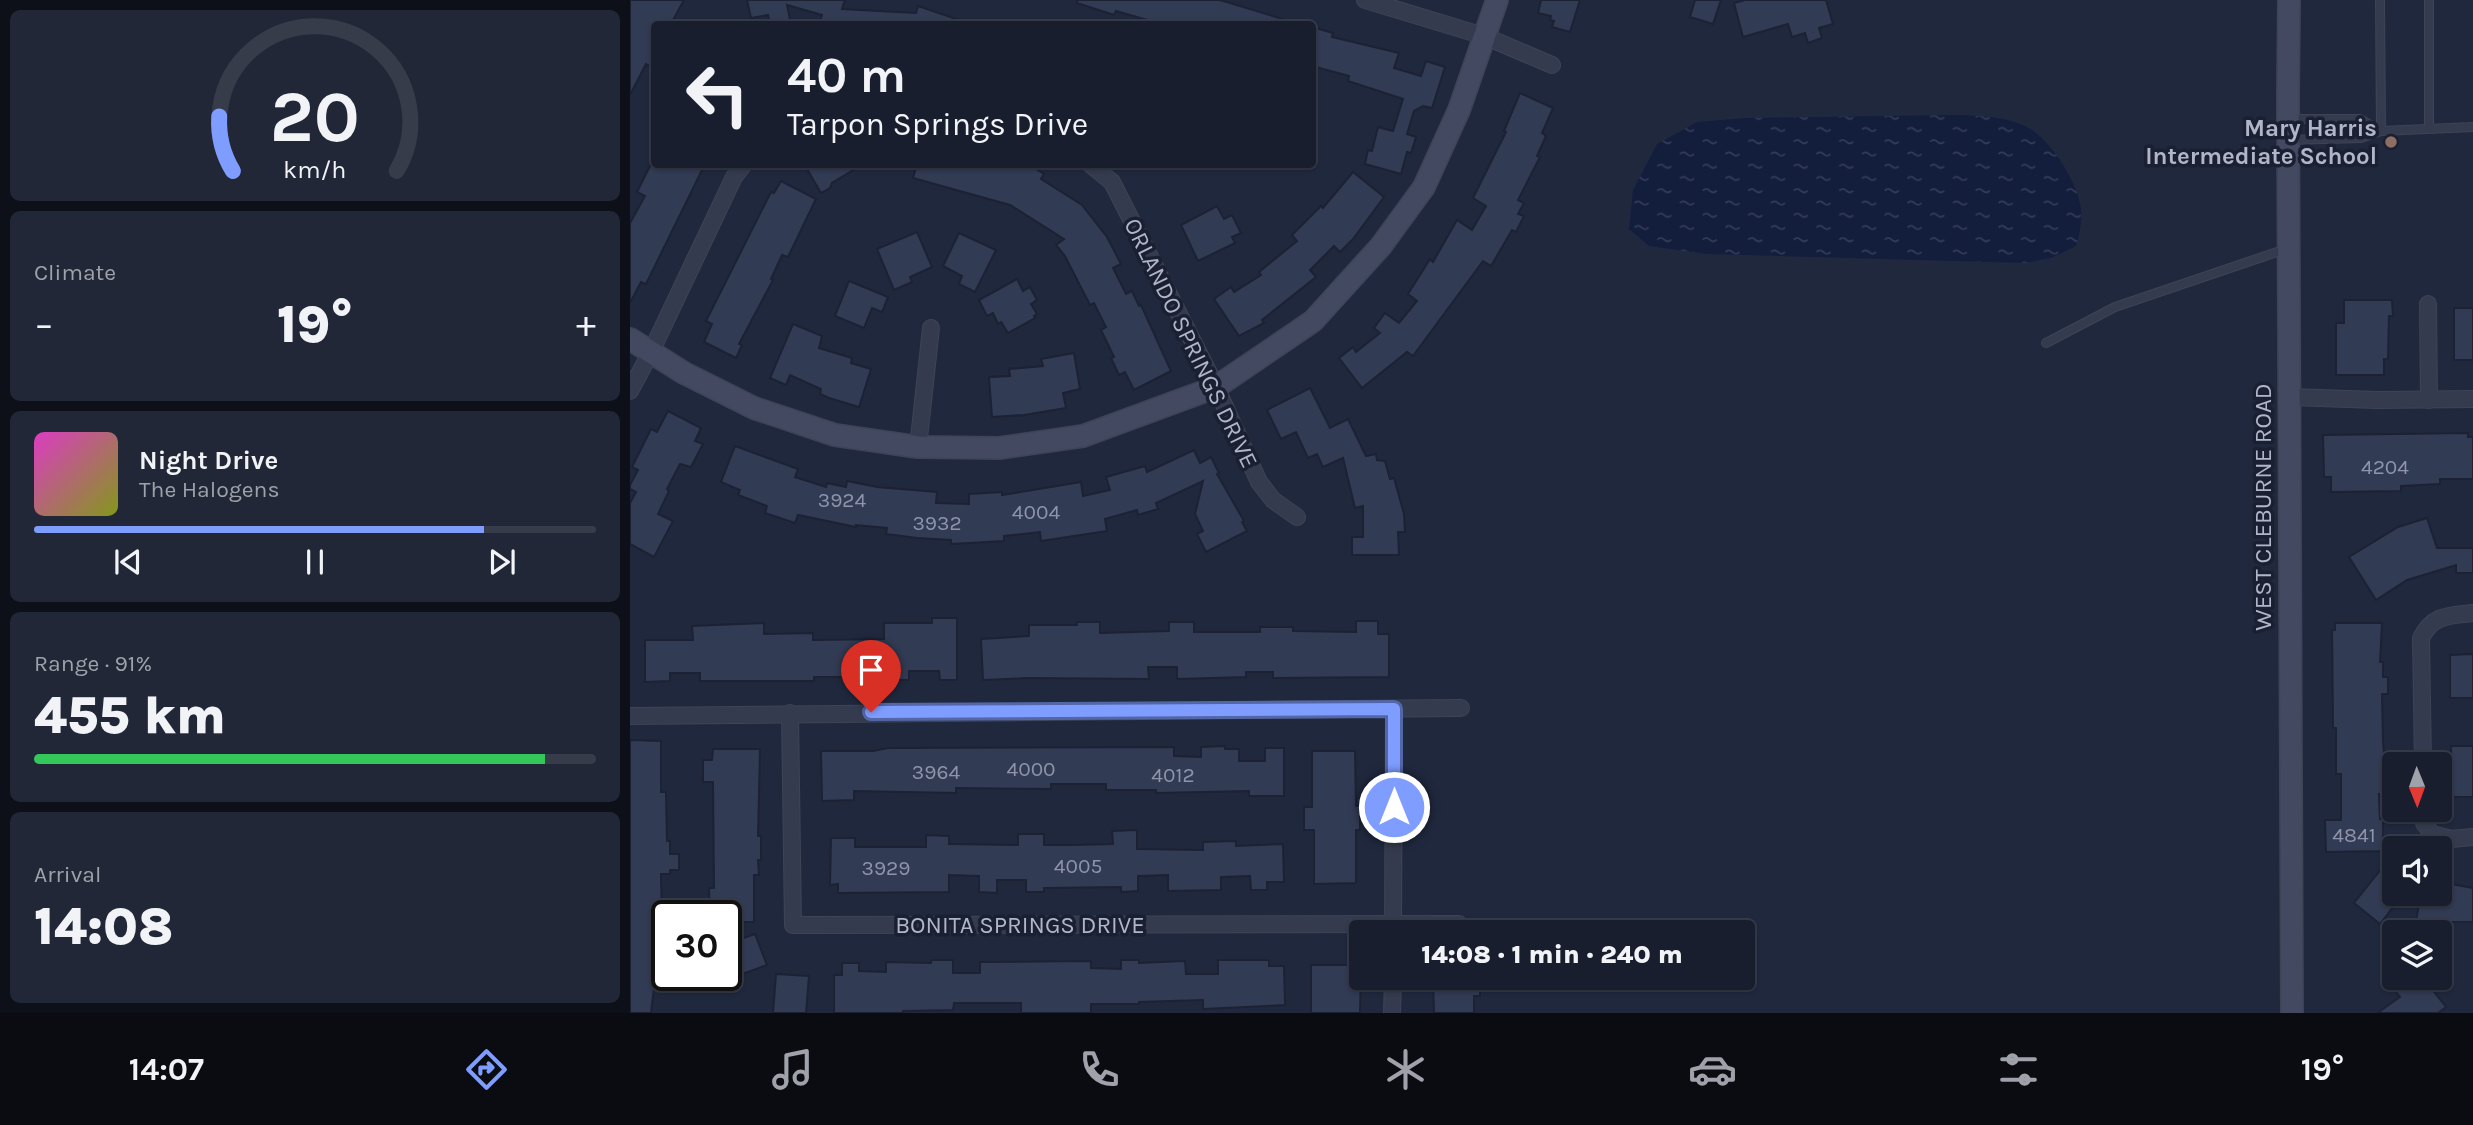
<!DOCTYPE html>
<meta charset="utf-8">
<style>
body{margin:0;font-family:Karla,sans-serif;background:#212736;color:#f1f3f6;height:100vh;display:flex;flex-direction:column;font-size:26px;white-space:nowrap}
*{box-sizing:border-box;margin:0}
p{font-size:23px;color:#9fa2aa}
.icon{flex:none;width:38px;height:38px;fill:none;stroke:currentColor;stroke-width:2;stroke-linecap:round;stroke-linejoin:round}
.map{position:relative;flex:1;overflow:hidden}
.panel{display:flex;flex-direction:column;gap:10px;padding:10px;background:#0d1019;width:630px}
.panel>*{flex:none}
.guide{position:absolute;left:21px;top:21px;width:665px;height:147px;border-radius:7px;box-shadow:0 2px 5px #0004,0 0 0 2px #363c4a;background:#181e2e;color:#f1f3f6;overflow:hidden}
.needle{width:46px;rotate:179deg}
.tools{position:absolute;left:1752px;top:752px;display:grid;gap:14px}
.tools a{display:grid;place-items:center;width:70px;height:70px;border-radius:7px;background:#181e2e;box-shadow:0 2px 5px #0004,0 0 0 2px #363c4a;font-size:35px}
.speed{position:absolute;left:21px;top:900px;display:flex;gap:14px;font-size:35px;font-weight:700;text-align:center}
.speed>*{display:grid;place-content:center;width:91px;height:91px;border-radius:50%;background:#181e2e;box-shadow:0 2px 5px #0004,0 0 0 2px #363c4a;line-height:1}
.speed .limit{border:4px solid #111;border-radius:10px;background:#fff;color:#111}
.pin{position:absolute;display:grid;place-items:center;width:60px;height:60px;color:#fff;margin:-72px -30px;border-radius:50% 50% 50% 0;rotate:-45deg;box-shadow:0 0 7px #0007}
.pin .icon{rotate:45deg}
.me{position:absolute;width:77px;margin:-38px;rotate:0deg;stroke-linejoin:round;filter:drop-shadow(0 0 5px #0008)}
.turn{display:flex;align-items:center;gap:24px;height:147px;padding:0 21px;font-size:32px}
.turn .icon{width:91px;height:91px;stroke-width:2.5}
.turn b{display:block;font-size:49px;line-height:60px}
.big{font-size:52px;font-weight:800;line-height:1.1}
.panel .tile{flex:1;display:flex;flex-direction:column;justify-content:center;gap:10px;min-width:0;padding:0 24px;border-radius:10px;background:#212736}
.panel .dial{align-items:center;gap:0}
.dial svg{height:182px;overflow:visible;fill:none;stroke:#363c4a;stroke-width:7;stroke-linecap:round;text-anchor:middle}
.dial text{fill:#f1f3f6;stroke:none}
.song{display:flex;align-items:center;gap:21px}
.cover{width:84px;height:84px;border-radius:10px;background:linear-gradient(135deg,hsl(310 70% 55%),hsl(70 70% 35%))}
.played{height:7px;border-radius:4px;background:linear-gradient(90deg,#7f9dff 80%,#363c4a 80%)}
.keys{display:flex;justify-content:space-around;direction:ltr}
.heat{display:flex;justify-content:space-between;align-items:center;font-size:38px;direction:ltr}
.charge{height:10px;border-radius:5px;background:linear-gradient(90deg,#34c759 91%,#363c4a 0)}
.trip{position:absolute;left:719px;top:920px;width:406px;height:70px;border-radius:7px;background:#181e2e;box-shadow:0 2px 5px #0004,0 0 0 2px #363c4a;font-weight:800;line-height:70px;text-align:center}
.menu{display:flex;height:112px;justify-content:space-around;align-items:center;background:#0a0c12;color:#9fa2aa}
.menu .icon{width:49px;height:49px}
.menu .selected{color:#7f9dff}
.menu b{font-size:32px;color:#f1f3f6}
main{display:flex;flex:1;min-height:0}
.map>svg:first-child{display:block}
.water{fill:url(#water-ripples)}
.building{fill:#323b54;stroke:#1c2234;stroke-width:2}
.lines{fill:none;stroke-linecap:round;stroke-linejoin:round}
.lane-casing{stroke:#3e4456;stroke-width:10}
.street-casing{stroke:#3e4456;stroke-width:18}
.secondary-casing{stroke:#3e4456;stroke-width:24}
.lane{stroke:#353b4e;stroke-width:8}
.street{stroke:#353b4e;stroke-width:16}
.secondary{stroke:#424961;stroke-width:21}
.route-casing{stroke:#5366a6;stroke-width:18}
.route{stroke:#7f9dff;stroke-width:12}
.education-dot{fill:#8d6e63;stroke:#1a2032;stroke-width:2.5}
.labels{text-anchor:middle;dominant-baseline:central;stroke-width:7;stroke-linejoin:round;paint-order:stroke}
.number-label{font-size:21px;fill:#8e95aa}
.poi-label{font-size:24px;font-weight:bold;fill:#b0b6c9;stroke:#1a2032;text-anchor:end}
.street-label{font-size:24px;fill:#b0b6c9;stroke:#1a2032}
</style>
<main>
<section class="panel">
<div class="tile dial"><svg viewBox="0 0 100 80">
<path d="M14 69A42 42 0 1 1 86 69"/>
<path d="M14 69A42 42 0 0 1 8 45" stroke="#7f9dff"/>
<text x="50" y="56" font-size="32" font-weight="700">20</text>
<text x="50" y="72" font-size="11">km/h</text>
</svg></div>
<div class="tile"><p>Climate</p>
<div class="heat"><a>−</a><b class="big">19°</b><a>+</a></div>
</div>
<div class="tile">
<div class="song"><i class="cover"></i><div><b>Night Drive</b><p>The Halogens</p></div></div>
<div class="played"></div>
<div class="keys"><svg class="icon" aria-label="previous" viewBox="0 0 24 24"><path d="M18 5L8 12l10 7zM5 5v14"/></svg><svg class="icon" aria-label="pause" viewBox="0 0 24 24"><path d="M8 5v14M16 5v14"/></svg><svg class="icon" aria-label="next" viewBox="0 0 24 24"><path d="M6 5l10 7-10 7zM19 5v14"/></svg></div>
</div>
<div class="tile"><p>Range · 91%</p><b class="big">455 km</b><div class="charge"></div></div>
<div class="tile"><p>Arrival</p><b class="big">14:08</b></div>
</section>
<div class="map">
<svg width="1843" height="1013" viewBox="0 0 1843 1013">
<defs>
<pattern id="water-ripples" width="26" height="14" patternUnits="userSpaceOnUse" patternTransform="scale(1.75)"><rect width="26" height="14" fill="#131d3c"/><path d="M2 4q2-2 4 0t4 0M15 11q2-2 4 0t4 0" fill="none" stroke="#333c57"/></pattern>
</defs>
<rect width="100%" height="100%" fill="#20283e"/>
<path class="water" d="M1326 115C1349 116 1375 116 1395 126 1419 137 1448 182 1451 209 1452 222 1450 233 1446 246L1421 258 1394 263 1077 254 1019 246 999 229 1003 190 1027 144 1067 122 1115 118Z"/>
<g class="building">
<polygon points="0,0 54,0 41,24 24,24 24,54 19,66 16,64 0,95"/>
<polygon points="117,0 215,0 212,9 286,13 288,6 335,22 335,24 189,24 192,15 157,5 161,24 140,24 138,15 121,18"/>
<polygon points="447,0 590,0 659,21 658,24 531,24 486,11 484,15 447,3"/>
<polygon points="911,0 950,0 940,32 922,27 924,21 920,20 921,16 908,13"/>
<polygon points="1065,0 1091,0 1083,24 1060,17"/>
<polygon points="1115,0 1196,0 1203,24 1189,28 1192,38 1178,43 1175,33 1162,37 1158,24 1113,37 1104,3"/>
<polygon points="682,27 703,33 702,37 769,53 764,68 791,76 796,61 815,67 802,108 793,106 784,111 777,134 786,137 781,153 777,152 771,174 735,164 738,150 742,151 748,127 763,131 773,99 718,81 719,76 682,66"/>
<polygon points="890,93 923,108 912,133 916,136 907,156 910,157 888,200 894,203 888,214 894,216 886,232 882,230 861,266 853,261 783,356 777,352 732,388 709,358 723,347 726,352 750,333 744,328 755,313 769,323 787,301 778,294 800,259 803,262 827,220 842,230 856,206 843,198 876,132 874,131"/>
<polygon points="21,164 75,164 16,284 11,282 0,303 0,223 15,196 7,192"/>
<polygon points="174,164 233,164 202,183 200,188 191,193"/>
<polygon points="287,164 398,164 414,174 411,179 452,205 477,237 491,264 483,268 496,294 502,291 509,306 511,305 541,371 504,390 495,372 489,375 481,358 484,357 471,330 476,327 464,303 460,305 435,256 426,245 434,239 380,205 283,178"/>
<polygon points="723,172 754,197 723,239 710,252 704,246 680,270 686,277 632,320 634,323 609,336 584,299 601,287 604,292 631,275 629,272 667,241 662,235 691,206 693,208"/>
<polygon points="151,181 186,199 158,257 152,255 141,279 143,280 109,344 112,345 106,358 74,342 82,324 76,321 141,192 144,193"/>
<polygon points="587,206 594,219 602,215 611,233 602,237 605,243 568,261 551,225"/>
<polygon points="287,232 302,267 280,277 282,282 264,290 247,249"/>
<polygon points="329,233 366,250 345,292 329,284 332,276 313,266"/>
<polygon points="387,279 393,291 400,287 407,300 401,304 407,314 404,316 405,318 378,333 371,322 368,324 363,313 357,316 349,300"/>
<polygon points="219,281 258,297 252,312 242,308 234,328 205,316"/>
<polygon points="1714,300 1762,300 1763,316 1759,316 1758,359 1754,359 1754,375 1706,375 1706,323 1714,323"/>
<rect x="1824" y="308" width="19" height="52"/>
<polygon points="163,324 192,336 189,348 222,358 221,363 241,369 229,407 199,398 190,394 191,389 160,375 156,385 140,378"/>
<polygon points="444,353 450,389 433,393 436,408 394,415 362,417 359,377 380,376 379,369 413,366 411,359"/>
<polygon points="680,388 700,428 718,419 736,456 746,454 747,460 755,461 760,479 764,478 774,514 775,532 768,532 769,555 722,555 722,537 733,537 733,506 725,508 713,458 693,467 687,454 678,458 666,432 651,439 637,410"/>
<polygon points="38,411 71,428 65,441 73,444 61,467 50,464 37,489 39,491 28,514 43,521 24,557 0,544 0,503 6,492 0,489 0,485 8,470 2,467 21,429 27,432"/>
<polygon points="1838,433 1838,437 1843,437 1843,479 1810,479 1810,484 1771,486 1771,491 1701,492 1701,477 1694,477 1693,435"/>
<polygon points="105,446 168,469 165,477 196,487 197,483 216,487 217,481 247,487 307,492 306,503 339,504 339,494 372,492 372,495 451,482 453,496 480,490 476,477 515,466 517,472 564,450 570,463 581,457 589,473 587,474 614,521 612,522 617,531 576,552 567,534 573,531 565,514 573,481 526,503 528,509 508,515 507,510 475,519 477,531 411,541 410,532 374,536 374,541 321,544 321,540 287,538 256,534 257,528 226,525 226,527 168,515 165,523 135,513 137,506 108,495 110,490 91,482"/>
<polygon points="1797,518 1807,548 1843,548 1843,573 1826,573 1826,565 1777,580 1746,600 1719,557 1768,527"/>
<polygon points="302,618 327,618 327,680 310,680 309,671 279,671 279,680 262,680 262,668 232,668 232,677 184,677 184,681 70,681 70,673 40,673 40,681 15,682 15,640 63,640 62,626 134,623 134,634 183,633 183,640 254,639 254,623 302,623"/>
<polygon points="726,621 748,621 748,634 759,634 759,677 643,678 643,672 616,672 616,677 547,679 547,667 518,667 519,679 399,678 353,680 351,639 399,636 399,625 447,625 447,622 470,622 470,633 539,631 539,622 564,622 564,632 630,632 630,627 663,627 663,631 726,632"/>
<polygon points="1705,623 1752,623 1750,662 1753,662 1753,677 1758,677 1758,694 1752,694 1753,741 1754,754 1758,754 1758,773 1754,773 1754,794 1749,794 1750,819 1753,819 1753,851 1696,852 1695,820 1711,820 1711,774 1706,774 1706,728 1703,728 1702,630 1705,630"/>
<polygon points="1843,654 1843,698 1820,698 1820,655"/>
<polygon points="0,740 31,741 31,792 36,792 37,841 40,841 40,854 49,854 49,870 40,870 40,874 31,874 32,923 21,923 21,979 25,980 21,1013 0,1013"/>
<polygon points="595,746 595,749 609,749 609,761 635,761 635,748 654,748 654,796 619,796 619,791 526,793 526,790 476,790 476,784 421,784 421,789 326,788 326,793 224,791 224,800 192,801 191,751 243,751 258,748 544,747 544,756 571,757 571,747"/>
<polygon points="1821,746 1843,746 1843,797 1822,797"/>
<polygon points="83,749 130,749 128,836 131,836 131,860 128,860 129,875 124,875 124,922 96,922 96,915 80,915 79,888 84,888 83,782 73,782 73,760 82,760"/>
<polygon points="682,751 725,751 726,806 730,806 730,830 726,830 726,883 684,884 684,830 674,830 674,807 682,807"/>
<polygon points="507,830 507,849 573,850 573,842 606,841 606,846 653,844 654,882 637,882 637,890 621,890 620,876 591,877 591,890 538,891 538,875 508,876 508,891 491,892 491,887 414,888 414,892 396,892 396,880 367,880 367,893 349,892 349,876 319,875 319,892 208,893 208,884 200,885 201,838 225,838 225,847 296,847 296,835 319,836 319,844 388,845 388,834 414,834 414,845 445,845 483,844 482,831"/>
<polygon points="1764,853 1764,894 1773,894 1750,924 1724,903"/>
<polygon points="1810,882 1843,888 1843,922 1818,922 1816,932 1805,929 1805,933 1790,933 1791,927 1785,926 1791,894 1810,894"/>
<polygon points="125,934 137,965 96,980 96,944"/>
<polygon points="301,960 323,960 323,973 350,973 350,962 461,961 461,968 491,969 491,960 509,960 509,963 555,961 556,974 588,974 588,960 639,960 639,966 654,966 655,1005 573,1009 573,1000 509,1002 509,1004 461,1004 461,1013 391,1013 391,1003 324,1003 323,1010 273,1011 273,1013 204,1013 204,975 212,975 212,963 229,963 229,971 256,972 256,962 301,963"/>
<polygon points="681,965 731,965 730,1013 681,1013"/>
<polygon points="146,974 179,976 176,1013 143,1013"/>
<polygon points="803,978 850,978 850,996 844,996 844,1013 804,1013"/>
<polygon points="1776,978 1793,978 1816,1007 1808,1013 1747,1013 1770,997 1763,988"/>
</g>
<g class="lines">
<defs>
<g id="lane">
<polyline points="1750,0 1751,131"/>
<polyline points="1659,119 1730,119 1751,131"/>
<polyline points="1799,127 1799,0"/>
<polyline points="1658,140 1731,138 1751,131 1843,127"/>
<polyline points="1416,343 1485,307 1656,249"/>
</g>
<g id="street">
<polyline points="735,0 854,36 922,65"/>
<polyline points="460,164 482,182 586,387 629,482 643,500 667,517"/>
<polyline points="1798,304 1799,400"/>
<polyline points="0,391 21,352 104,177 114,164"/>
<polyline points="1659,397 1747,400 1843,399"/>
<polyline points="288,447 301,328"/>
<polyline points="160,713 163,925 829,924"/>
<polyline points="0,716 831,708"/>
<path d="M1793 765 1791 638C1803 614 1819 616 1843 613"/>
<polyline points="1794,810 1794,823 1802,834 1821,839 1843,837"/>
<polyline points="763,933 764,709"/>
<polyline points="762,1013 763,978"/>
</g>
<g id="secondary">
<polyline points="1659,0 1658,95 1662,1013"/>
<polyline points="0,339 54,373 124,408 205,435 288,447 369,448 453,436 586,387 683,321 751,246 794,187 829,110 867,0"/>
</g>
</defs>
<use href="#lane" class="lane-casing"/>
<use href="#street" class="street-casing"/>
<use href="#secondary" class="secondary-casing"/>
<use href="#lane" class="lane"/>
<use href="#street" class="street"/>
<use href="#secondary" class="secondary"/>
</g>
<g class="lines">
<defs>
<polyline id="route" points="241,712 764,709 764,807"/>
</defs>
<use href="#route" class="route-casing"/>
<use href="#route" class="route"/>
</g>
<circle class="education-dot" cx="1761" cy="142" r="7"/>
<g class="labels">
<g class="number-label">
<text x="1755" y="467">4204</text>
<text x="212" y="500">3924</text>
<text x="406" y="512">4004</text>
<text x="307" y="523">3932</text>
<text x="401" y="769">4000</text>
<text x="306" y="772">3964</text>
<text x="543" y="775">4012</text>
<text x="1724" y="835">4841</text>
<text x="448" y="866">4005</text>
<text x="256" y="868">3929</text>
</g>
<g class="poi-label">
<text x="1747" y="128">Mary Harris<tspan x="1747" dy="28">Intermediate School</tspan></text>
</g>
<g class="street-label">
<text transform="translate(561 343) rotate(64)">ORLANDO SPRINGS DRIVE</text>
<text transform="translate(1633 507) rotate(-90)">WEST CLEBURNE ROAD</text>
<text x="390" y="925">BONITA SPRINGS DRIVE</text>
</g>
</g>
</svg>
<div class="tools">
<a><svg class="needle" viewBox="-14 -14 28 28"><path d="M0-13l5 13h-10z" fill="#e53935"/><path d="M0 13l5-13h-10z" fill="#9fa2aa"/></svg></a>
<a><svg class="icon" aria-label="sound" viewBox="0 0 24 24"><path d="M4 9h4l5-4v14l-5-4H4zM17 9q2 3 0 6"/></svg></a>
<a><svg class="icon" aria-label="layers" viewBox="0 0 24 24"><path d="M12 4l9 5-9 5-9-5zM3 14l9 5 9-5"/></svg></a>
</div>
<div class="speed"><div class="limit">30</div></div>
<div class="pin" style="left:241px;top:712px;background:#d93025"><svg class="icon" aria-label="arrive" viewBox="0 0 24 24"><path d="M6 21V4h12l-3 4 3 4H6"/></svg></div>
<svg class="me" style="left:764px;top:807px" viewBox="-20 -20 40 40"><circle r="17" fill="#7f9dff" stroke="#fff" stroke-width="3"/><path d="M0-11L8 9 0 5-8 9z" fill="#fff"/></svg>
<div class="trip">14:08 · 1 min · 240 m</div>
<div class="guide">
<div class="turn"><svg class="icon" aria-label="left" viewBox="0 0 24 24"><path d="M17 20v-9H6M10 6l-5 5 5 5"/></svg><div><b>40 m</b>Tarpon Springs Drive</div></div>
</div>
</div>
</main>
<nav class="menu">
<b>14:07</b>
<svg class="icon selected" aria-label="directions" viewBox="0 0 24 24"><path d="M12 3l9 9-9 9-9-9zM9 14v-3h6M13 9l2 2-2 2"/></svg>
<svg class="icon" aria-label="music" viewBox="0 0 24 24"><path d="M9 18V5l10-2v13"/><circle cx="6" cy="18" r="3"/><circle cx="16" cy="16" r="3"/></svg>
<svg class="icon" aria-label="phone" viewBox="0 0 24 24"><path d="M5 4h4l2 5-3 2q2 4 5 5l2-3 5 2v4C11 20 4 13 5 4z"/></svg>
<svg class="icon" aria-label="climate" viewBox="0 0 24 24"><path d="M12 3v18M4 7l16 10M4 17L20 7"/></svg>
<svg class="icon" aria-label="car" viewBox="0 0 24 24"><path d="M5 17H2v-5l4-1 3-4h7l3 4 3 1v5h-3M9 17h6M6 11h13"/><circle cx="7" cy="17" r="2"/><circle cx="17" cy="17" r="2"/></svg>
<svg class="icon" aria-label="filters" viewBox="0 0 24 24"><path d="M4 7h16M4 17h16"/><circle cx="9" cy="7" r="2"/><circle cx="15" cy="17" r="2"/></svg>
<b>19°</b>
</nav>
